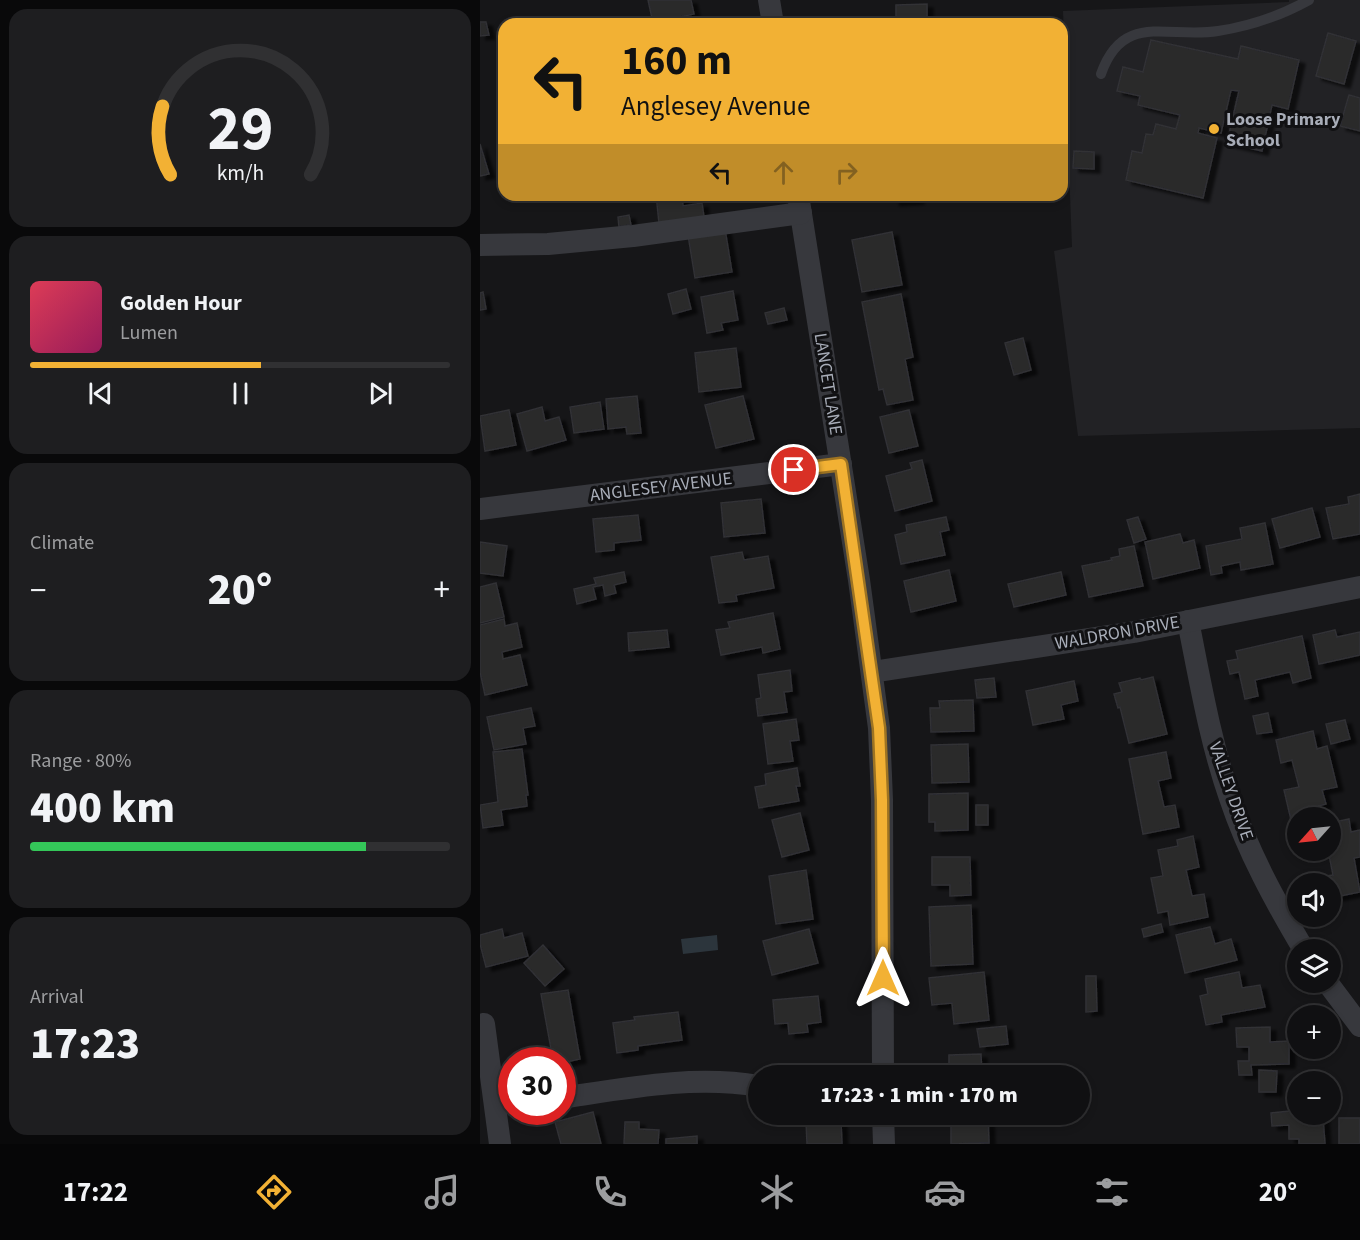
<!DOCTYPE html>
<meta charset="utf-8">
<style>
body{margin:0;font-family:"Source Sans 3",sans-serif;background:#1e1e20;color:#f1f3f6;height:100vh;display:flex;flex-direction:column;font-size:22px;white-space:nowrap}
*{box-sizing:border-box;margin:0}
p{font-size:20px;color:#9c9d9f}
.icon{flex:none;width:33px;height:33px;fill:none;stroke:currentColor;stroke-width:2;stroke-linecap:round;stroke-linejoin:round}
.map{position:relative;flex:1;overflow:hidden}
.details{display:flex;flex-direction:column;gap:9px;padding:9px;background:#09090a;width:480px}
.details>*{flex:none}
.banner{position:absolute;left:18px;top:18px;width:570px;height:183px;border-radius:18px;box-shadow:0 3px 9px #0003,0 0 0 2px #303032;background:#f2b134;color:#111;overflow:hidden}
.needle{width:39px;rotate:243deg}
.tools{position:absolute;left:807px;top:807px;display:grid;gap:12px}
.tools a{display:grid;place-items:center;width:54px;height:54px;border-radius:50%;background:#101012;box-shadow:0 3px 9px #0003,0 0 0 2px #303032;font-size:30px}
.speed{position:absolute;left:18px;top:1047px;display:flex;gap:12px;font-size:30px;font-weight:700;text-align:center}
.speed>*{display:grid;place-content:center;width:78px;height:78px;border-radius:50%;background:#101012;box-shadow:0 3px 9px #0003,0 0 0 2px #303032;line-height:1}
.speed .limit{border:9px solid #d22;background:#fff;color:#111}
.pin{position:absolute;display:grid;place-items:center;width:51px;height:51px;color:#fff;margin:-26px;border:3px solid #fff;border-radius:50%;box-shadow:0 2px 6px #0007}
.me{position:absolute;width:66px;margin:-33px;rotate:0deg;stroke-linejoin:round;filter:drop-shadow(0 0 4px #0008)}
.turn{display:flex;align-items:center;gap:21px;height:126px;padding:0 24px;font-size:27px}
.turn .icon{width:78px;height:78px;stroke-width:2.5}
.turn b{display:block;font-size:42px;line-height:51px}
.lanes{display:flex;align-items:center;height:57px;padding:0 24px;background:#0003;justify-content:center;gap:30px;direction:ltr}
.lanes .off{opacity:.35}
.big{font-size:45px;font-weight:800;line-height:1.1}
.details .widget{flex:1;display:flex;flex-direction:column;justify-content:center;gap:9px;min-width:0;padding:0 21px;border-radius:18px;background:#1e1e20}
.details .dial{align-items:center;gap:0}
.dial svg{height:156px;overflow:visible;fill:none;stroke:#303032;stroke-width:7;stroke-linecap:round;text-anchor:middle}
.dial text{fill:#f1f3f6;stroke:none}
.song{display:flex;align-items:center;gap:18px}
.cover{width:72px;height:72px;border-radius:9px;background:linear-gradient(135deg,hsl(350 70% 55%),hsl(330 70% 35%))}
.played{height:6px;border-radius:3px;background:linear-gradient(90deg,#f2b134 55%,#303032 55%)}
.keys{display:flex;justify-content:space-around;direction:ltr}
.heat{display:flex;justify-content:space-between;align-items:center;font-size:33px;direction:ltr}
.charge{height:9px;border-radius:4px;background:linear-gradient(90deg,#34c759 80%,#303032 0)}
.trip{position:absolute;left:268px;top:1065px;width:342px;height:60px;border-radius:30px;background:#101012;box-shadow:0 3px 9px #0003,0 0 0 2px #303032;font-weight:800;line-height:60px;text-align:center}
.dock{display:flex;height:96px;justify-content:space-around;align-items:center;background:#060607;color:#9c9d9f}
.dock .icon{width:42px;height:42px}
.dock .on{color:#f2b134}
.dock b{font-size:27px;color:#f1f3f6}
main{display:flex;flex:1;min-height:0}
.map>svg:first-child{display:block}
.built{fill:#222225}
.water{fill:#2c353c}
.building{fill:#29292c;stroke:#303034;stroke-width:1.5;filter:url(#shadow)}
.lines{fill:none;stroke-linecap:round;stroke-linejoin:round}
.service{stroke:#37383d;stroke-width:10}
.minor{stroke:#37383d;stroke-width:22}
.route-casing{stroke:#9d7322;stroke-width:15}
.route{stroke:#f2b134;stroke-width:10}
.poi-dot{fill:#f2b134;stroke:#111113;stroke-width:2}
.labels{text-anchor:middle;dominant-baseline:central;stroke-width:6;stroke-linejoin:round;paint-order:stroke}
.poi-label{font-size:18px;font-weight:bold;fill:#a8adb8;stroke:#111113;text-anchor:start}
.street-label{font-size:18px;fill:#a8adb8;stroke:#111113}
</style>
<main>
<section class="details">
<div class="widget dial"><svg viewBox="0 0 100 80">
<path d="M14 69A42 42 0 1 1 86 69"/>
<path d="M14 69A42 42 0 0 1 10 34" stroke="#f2b134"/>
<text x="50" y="56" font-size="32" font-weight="700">29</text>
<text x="50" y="72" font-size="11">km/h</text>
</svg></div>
<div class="widget">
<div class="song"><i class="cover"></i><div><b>Golden Hour</b><p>Lumen</p></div></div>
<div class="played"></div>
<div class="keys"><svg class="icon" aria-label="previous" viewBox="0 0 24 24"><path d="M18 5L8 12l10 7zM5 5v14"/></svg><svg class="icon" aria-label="pause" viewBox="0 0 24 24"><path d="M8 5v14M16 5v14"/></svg><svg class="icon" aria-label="next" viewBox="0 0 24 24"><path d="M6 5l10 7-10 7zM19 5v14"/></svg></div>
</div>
<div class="widget"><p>Climate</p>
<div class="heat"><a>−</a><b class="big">20°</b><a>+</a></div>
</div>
<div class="widget"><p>Range · 80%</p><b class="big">400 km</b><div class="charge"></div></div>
<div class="widget"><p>Arrival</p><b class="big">17:23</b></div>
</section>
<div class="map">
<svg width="880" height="1144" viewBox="0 0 880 1144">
<defs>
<filter id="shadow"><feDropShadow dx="6" dy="4" stdDeviation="1.5" flood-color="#0009"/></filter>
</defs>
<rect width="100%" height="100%" fill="#161618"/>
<polygon class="built" points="809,0 880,0 880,428 598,436 574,251 592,247 583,11 809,2"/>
<polygon class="water" points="237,935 238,950 203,954 201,939"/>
<g class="building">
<polygon points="168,0 211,0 214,14 173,23"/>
<polygon points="447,4 447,24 416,24 416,5"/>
<polygon points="267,17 268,24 246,24 245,21"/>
<polygon points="0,22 6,22 9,35 0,36"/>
<polygon points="848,33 876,41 864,84 836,76"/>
<polygon points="671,40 758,59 761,46 819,60 808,109 792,105 782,151 747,143 759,91 751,90 741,133 719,128 718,133 737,138 723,198 646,180 652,151 662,153 666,134 673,135 676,124 696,129 700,115 658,105 660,96 637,91 643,67 663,72"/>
<polygon points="869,95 880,98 880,131 860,126"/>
<polygon points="0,144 9,174 0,176"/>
<polygon points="594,151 614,152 614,169 593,168"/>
<polygon points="176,195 202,195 203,206 222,203 224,217 179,223"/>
<polygon points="413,195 438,195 438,200 414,202"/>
<polygon points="149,215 151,225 139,227 138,217"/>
<polygon points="245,229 252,272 215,278 208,235"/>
<polygon points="412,232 422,285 382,292 372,240"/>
<polygon points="206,289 211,309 193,314 188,294"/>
<polygon points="253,291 258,320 241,323 243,330 227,333 221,297"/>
<polygon points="3,292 6,309 0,310 0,293"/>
<polygon points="421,294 433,357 425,359 433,400 407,405 403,389 399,390 382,302"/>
<polygon points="304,308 307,320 288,324 285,313"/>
<polygon points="543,338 551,370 534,375 525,343"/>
<polygon points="256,348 261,387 219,392 215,353"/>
<polygon points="157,396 161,433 147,434 146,427 128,429 126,399"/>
<polygon points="263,396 274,439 236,448 225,405"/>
<polygon points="120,402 124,429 94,433 90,407"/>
<polygon points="62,407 65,421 79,417 86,440 47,451 37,414"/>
<polygon points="29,410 36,445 5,451 0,416"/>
<polygon points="429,410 438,446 409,453 400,417"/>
<polygon points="442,460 452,501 415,511 406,476 432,469 430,463"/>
<polygon points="880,494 880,534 853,539 846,508 869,504 868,497"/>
<polygon points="281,499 285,533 244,537 241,503"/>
<polygon points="832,508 840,537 800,548 792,519"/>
<polygon points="158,515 161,540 134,543 134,550 116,552 113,519"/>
<polygon points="466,517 469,530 460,532 465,555 421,564 415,535 427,532 426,525"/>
<polygon points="658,517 666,539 654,543 647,520"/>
<polygon points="785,523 793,564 761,570 760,562 741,566 742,573 731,575 726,546 762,539 760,528"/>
<polygon points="700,534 703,543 714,540 720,568 673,579 665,542"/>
<polygon points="0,542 27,546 23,576 0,573"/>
<polygon points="654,546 663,586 609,597 602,566 632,560 631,558 640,556 639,549"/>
<polygon points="262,552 264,560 288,556 294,588 256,595 257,601 239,603 231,557"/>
<polygon points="469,570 476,601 431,612 424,581"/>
<polygon points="144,572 146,582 134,585 136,593 125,596 123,585 113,587 116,599 97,604 94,589 116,584 114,578"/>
<polygon points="581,572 586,595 534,607 528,584"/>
<polygon points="16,583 24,617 0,623 0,587"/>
<polygon points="293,613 300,649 283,653 282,647 241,655 236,630 250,628 248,622"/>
<polygon points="24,619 25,626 37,623 42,647 22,652 23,659 40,655 47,685 5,695 0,672 0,625"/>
<polygon points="187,630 189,647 149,651 148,633"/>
<polygon points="855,630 857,637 880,632 880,655 839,664 833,635"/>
<polygon points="822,636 831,678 813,683 810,672 775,680 778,696 765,699 759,672 750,674 747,661 758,659 756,651"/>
<polygon points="310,670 312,691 304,692 307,712 278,716 276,699 281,698 278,675"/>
<polygon points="673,677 687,734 649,743 640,707 638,708 634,694 642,692 639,683 660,678 661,680"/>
<polygon points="514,678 516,697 497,698 495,680"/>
<polygon points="594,681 598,701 581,705 584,719 553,725 546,691"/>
<polygon points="493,700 494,731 451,732 450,708 460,708 459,701"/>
<polygon points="51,708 55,726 43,728 46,744 14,750 7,717"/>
<polygon points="788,713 792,732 777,734 773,716"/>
<polygon points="316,719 319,740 310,741 313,761 288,764 283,724"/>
<polygon points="865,720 870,739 851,744 846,724"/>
<polygon points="833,731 837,749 847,746 857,787 842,790 846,804 828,809 830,815 811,820 804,790 819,787 812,760 801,763 796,740"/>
<polygon points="488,744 489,782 452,783 451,745"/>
<polygon points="42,749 48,795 46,795 47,806 21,810 23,825 3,828 0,805 18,802 13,752"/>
<polygon points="686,752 691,778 678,781 684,807 695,805 699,827 663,834 649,759"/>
<polygon points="317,768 320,786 316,786 319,801 279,808 275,787 286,785 285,774"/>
<polygon points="488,793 488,830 455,831 455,822 449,822 449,794"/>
<rect x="496" y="805" width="12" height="20"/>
<polygon points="320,813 329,850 302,857 292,820"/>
<polygon points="869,819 871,832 880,830 880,857 874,858 880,892 850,898 850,884 841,884 839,877 853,875 848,850 850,850 850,823"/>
<polygon points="713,836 719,867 706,870 712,896 724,894 728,917 690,925 688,911 678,913 671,878 683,876 678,850 698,846 697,840"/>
<polygon points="452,857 490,857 491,895 470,896 470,885 452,885"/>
<polygon points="326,870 333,919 296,924 289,876"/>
<polygon points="491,905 493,964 451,966 449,907"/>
<polygon points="681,924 683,932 664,937 662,929"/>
<polygon points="730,927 735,944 751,939 757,960 705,973 696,935"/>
<polygon points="22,929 24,938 42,933 48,956 6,967 0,944 0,935"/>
<polygon points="329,929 338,963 292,975 283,941"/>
<polygon points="63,945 84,969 65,986 44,963"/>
<polygon points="504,972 509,1020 474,1024 472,1003 452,1005 449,978"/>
<polygon points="759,972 762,988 780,985 785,1007 741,1015 742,1022 726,1025 720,996 728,994 725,979"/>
<polygon points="606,976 616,976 617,1011 606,1012"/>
<polygon points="88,990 100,1059 82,1063 82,1060 73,1060 61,994"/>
<polygon points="338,996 341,1022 327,1024 328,1032 309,1034 308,1023 295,1024 293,1000"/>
<polygon points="198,1012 202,1040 158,1046 158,1050 137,1053 133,1023 155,1020 154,1017"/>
<polygon points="526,1026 528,1044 500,1047 497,1029"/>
<polygon points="790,1027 790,1042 809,1041 809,1064 771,1065 772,1075 759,1075 758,1061 769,1061 769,1047 757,1047 756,1028"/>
<polygon points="501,1054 502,1076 469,1076 469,1055"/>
<polygon points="779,1070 797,1071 796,1092 779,1092"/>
<polygon points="818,1097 818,1114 831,1114 831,1118 843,1117 845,1144 819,1144 819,1139 809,1139 809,1125 792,1126 791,1113 810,1111 809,1098"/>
<polygon points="113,1112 121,1144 81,1144 75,1122"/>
<polygon points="471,1114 508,1114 509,1143 471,1144"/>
<rect x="859" y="1118" width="21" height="26"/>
<polygon points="361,1121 362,1144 327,1144 326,1122"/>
<polygon points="145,1122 159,1122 159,1129 179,1130 178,1144 144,1144"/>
<polygon points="217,1136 217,1144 186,1144 186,1139"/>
</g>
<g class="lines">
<path class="service" d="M621 74C643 11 688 39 738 31 771 26 800 16 829 0"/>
<g class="minor">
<polyline points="289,0 293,24"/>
<polyline points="318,195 379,580 399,728 402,800 403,1076"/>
<polyline points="0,245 68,244 153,236 321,213"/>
<polyline points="0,509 361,464"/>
<path d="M708 621C720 680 730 741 750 798 768 852 795 901 824 950"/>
<polyline points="392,672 654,632 880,587"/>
<polyline points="847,982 880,1026"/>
<polyline points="4,1024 20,1144"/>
<path d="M82 1098C148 1088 213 1075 279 1086"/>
<polyline points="403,1114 404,1144"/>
</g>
</g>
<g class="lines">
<defs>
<polyline id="route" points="314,470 361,464 399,728 402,800 403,978"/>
</defs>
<use href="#route" class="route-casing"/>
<use href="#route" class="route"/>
</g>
<circle class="poi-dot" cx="734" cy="129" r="6"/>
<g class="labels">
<g class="poi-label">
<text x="746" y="119">Loose Primary<tspan x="746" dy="21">School</tspan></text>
</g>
<g class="street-label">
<text transform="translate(348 384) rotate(81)">LANCET LANE</text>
<text transform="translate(181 487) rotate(-7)">ANGLESEY AVENUE</text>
<text transform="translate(637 633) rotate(-10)">WALDRON DRIVE</text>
<text transform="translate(751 791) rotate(71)">VALLEY DRIVE</text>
</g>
</g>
</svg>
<div class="tools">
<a><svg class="needle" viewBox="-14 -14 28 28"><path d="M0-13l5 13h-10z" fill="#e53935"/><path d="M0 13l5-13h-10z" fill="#9c9d9f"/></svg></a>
<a><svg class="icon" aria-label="sound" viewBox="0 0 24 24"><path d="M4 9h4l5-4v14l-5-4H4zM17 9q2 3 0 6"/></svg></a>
<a><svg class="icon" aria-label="layers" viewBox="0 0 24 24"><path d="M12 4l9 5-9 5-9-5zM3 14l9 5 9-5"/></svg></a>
<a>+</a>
<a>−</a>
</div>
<div class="speed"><div class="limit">30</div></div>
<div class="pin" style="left:314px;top:470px;background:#d93025"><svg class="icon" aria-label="arrive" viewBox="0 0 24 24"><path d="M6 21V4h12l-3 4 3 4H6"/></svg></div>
<svg class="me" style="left:403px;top:978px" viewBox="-20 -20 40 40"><path d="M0-17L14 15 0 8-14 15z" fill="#f2b134" stroke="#fff" stroke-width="4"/></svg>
<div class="trip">17:23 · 1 min · 170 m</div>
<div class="banner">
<div class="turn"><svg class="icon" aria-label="left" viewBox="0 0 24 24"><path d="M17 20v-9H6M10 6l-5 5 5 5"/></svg><div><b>160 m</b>Anglesey Avenue</div></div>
<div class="lanes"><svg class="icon" aria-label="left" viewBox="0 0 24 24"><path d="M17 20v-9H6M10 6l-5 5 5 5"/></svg><svg class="icon off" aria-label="ahead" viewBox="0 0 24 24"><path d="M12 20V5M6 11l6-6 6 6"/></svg><svg class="icon off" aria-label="right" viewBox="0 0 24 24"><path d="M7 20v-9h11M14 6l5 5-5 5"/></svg></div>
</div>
</div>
</main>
<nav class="dock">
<b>17:22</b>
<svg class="icon on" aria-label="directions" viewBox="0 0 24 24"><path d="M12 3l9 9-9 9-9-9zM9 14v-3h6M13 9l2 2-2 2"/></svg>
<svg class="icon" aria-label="music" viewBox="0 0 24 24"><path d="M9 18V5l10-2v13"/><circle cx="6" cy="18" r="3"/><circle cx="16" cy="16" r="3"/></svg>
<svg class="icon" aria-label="phone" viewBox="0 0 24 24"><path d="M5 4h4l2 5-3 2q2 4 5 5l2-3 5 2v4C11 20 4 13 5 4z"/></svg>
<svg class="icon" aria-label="climate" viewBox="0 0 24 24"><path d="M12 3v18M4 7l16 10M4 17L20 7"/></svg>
<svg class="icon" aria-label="car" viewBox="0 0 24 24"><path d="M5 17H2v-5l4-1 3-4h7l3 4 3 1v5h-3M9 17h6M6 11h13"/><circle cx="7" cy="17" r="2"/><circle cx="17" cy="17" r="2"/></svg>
<svg class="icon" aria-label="filters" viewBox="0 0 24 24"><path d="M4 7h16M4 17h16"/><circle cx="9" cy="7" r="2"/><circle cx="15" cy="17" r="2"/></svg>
<b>20°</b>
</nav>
